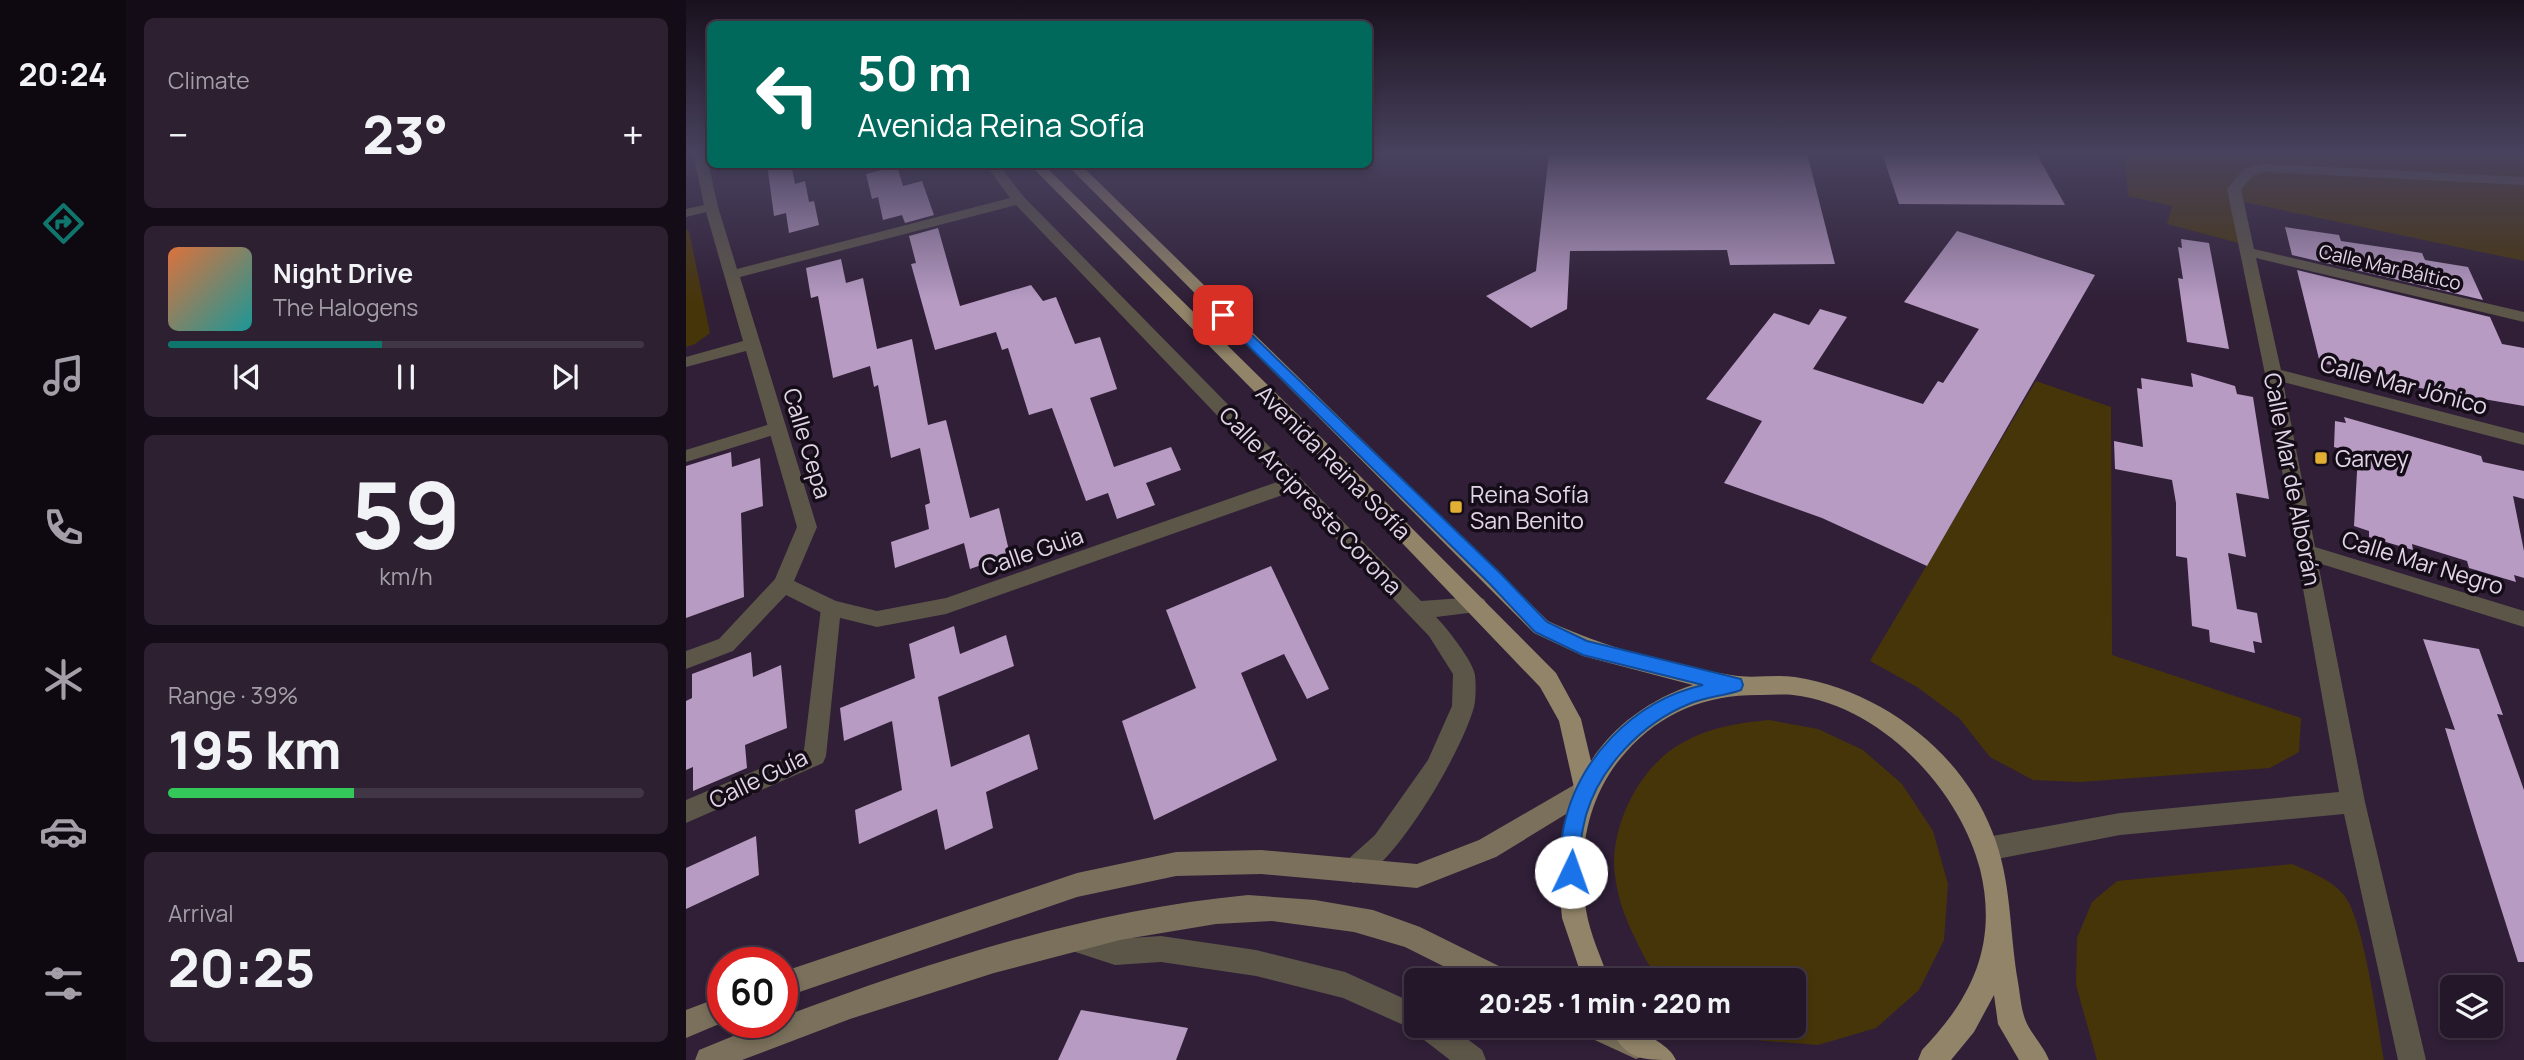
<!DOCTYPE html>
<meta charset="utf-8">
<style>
body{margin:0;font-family:Manrope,sans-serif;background:#2c2031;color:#f1f3f6;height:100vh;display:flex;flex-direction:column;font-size:26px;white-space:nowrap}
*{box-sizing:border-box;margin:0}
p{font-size:23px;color:#a39fa8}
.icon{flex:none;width:38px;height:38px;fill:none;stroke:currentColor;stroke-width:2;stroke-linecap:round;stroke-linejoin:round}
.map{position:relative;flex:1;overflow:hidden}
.details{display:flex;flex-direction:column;gap:18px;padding:18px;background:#140d17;width:560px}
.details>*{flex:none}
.hud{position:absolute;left:21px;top:21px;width:665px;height:147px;border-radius:10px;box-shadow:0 4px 10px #0003,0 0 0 2px #413646;background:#00695c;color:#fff;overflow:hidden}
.tools{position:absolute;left:1754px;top:975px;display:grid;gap:14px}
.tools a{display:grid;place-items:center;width:63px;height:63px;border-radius:10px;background:#241729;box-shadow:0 4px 10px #0003,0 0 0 2px #413646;font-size:35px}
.speed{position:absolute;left:21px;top:947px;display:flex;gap:14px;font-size:35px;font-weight:700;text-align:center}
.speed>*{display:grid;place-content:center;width:91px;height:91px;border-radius:50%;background:#241729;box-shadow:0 4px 10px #0003,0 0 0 2px #413646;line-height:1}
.speed .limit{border:10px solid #d22;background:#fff;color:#111}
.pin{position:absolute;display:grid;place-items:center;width:60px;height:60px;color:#fff;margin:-30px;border-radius:14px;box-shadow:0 4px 10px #0006}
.me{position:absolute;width:77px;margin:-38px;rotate:3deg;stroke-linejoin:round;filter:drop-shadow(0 0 5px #0008)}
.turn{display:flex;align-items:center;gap:24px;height:147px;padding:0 35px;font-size:32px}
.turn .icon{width:91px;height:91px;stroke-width:2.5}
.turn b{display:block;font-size:49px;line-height:60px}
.big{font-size:52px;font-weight:800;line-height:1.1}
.details .tile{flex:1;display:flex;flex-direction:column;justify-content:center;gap:10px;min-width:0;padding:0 24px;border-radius:10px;background:#2c2031}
.details .dial{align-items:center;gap:0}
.dial b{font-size:91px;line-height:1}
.song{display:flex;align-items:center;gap:21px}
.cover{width:84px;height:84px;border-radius:10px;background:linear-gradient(135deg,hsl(20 70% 55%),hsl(180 70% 35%))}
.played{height:7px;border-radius:4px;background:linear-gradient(90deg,#0f766e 45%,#413646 45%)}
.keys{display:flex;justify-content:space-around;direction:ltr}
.heat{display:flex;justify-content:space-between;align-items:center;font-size:38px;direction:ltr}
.charge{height:10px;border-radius:5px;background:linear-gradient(90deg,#34c759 39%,#413646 0)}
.trip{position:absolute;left:718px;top:968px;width:402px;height:70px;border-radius:10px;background:#241729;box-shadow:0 4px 10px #0003,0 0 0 2px #413646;font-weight:800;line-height:70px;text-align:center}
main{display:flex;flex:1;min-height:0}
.tab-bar{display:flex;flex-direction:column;width:126px;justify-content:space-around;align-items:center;background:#0e0910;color:#a39fa8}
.tab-bar .icon{width:49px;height:49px}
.tab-bar .on{color:#0f766e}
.tab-bar b{font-size:32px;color:#f1f3f6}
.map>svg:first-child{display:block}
.green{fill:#47350a}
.building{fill:#b79bc3}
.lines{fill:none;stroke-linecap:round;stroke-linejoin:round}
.pedestrian{fill:#5c5649;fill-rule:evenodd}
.minor{fill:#5c5649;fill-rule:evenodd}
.secondary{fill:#7a705b;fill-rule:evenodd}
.primary{fill:#918469;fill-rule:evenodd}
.route{fill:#1a73e8;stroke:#114b97;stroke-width:2}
.poi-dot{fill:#e2af34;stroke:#140c17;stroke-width:2.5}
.labels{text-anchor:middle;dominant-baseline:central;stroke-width:7;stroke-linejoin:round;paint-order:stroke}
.far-street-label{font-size:19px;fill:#e1d6e7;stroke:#140c17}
.street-label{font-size:23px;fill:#e1d6e7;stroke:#140c17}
.poi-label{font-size:23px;fill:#e1d6e7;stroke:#140c17;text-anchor:start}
</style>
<main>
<nav class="tab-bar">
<b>20:24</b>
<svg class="icon on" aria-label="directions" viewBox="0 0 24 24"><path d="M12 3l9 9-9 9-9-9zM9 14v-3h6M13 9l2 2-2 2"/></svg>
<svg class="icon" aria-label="music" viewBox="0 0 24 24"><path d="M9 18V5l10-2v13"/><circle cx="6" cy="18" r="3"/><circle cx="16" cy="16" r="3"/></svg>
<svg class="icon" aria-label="phone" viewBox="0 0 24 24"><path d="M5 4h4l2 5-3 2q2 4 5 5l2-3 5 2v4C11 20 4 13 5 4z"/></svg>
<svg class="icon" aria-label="climate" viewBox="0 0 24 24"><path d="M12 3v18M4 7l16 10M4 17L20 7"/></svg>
<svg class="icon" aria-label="car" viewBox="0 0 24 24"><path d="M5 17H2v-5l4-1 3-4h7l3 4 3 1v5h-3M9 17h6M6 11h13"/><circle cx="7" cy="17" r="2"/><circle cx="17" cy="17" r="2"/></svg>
<svg class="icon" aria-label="filters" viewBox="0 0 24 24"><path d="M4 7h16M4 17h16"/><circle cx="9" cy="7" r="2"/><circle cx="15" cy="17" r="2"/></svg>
</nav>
<section class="details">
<div class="tile"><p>Climate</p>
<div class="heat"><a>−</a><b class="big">23°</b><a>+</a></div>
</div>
<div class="tile">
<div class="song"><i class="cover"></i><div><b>Night Drive</b><p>The Halogens</p></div></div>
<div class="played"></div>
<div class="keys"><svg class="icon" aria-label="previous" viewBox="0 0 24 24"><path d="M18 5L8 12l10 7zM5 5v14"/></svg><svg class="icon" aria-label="pause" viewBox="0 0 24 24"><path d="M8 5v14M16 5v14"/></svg><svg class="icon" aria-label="next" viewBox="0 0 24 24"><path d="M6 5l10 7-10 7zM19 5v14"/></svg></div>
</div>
<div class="tile dial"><b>59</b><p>km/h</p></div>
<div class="tile"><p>Range · 39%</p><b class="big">195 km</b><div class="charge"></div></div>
<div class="tile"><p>Arrival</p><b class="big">20:25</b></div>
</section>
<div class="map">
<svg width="1838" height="1060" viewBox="0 0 1838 1060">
<rect width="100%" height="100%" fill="#301f37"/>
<g class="green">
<polygon points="1439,153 1838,153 1838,261 1553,201 1560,245 1481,224 1486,206 1442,196"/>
<polygon points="0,229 3,231 24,333 9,344 0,347"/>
<polygon points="1350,381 1425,407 1426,655 1615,718 1613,752 1584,768 1394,782 1347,780 1304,757 1273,718 1231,687 1184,661"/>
<path d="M1083 720 1132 729 1177 750 1216 784 1247 831 1262 884 1258 940 1233 990 1190 1028 1132 1045 1069 1040 1037 1026H1108V980H976C963 968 957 955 950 940 938 917 929 890 928 864 928 818 956 765 996 743 1024 727 1052 723 1083 720Z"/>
<path d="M1606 864C1624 872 1644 879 1657 894 1678 917 1691 1024 1698 1060H1411L1390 985 1391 938 1406 902 1431 881Z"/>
</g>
<g class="building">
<polygon points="863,153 1121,153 1149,264 1044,265 1041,250 884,251 881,309 845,328 800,296 850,271"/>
<polygon points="1196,153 1350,153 1379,205 1213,204"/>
<polygon points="81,164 105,164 109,184 119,181 123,202 128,201 133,225 103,233 100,213 88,216"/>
<polygon points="211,166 217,186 236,181 248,215 219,223 216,215 197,220 192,197 186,199 180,174"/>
<polygon points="1599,227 1653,235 1655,241 1736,253 1739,260 1782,267 1797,300 1606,255"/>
<polygon points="252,228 274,306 345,285 357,301 370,297 389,344 414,337 431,389 404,398 428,467 485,447 495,470 460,483 469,505 431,519 422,493 400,501 366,408 343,415 322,348 316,350 310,332 249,350 225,264 230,263 223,236"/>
<polygon points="1271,231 1409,275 1241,566 1136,518 1038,483 1076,421 1020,399 1088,313 1123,325 1134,309 1161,317 1127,369 1237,404 1252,381 1257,383 1293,329 1218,302"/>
<polygon points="1495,239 1523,243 1543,349 1501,342 1492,278 1497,279 1492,247 1496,248"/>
<polygon points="155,259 160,283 177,278 191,349 226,339 242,425 260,420 284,518 313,508 324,555 284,569 278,543 209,568 205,542 243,529 239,505 244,503 234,448 205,458 192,385 188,387 184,366 147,378 132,296 125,298 120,268"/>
<polygon points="1611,270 1804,317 1816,344 1838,348 1838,406 1728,387 1724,378 1634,363"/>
<polygon points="1505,373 1549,386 1551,394 1567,397 1583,499 1550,493 1560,557 1542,553 1551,609 1571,613 1576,643 1567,641 1569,653 1524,642 1523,630 1506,626 1501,558 1490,556 1490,503 1486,480 1429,469 1428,441 1457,447 1451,388 1456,389 1455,378 1507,387"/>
<polygon points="1658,417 1795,456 1797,462 1838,471 1838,499 1827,496 1838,551 1838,578 1828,575 1830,582 1783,568 1781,561 1726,544 1727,550 1683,537 1683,531 1668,526 1672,454 1648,447 1649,421 1660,423"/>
<polygon points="45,452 46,467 74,458 77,506 55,513 58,597 0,618 0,466"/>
<polygon points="585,566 643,689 621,699 598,654 555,673 591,760 468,820 436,721 510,688 480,610"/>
<polygon points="268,626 274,654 320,635 328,666 252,697 265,767 343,734 352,769 300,792 307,828 259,850 251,809 173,844 169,810 216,790 206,721 158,741 154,708 229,678 223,644"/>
<polygon points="1737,639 1793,649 1817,715 1811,714 1838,790 1838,962 1832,962 1791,833 1759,728 1769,730"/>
<polygon points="65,652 67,677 95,665 101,728 59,745 61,768 7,791 7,767 0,770 0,701 6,698 6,674"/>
<polygon points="70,836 73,875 0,909 0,868"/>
<polygon points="395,1010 502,1028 490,1060 372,1060"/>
</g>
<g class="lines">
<g class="pedestrian">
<polygon points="91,422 97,424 100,428 97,432 0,462 0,450"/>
<polygon points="145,600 152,602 155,608 140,756 137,763 0,823 0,800 118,750 135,608 138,602"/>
</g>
<g class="minor">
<path d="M7 153H20L32 207 51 269 324 198 299 164H312L338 197 735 601 791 597 798 599 801 605 798 611 750 617C760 627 787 661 789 675 790 684 790 699 788 707 776 751 710 866 668 883L659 880 656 871 659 862 689 835 742 760 766 706 767 674 743 636 605 492 260 614 191 627 138 614 100 595 47 651 0 669V651L33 639 89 579 111 527 60 351 0 367V357L57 341 20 212 0 217V209L18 205ZM330 205 594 481 260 598 191 611 150 601 108 581 131 527 54 277Z"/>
<polygon points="1578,164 1838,177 1838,185 1578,172 1568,175 1555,189 1568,249 1838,312 1838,322 1570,258 1595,370 1838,433 1838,445 1597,382 1629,547 1838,611 1838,627 1632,563 1679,802 1740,1060 1712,1060 1658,814 1434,835 1301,861 1292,857 1289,849 1292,841 1301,837 1434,813 1653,792 1579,374 1541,189 1558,169"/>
<polygon points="386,926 429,939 475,936 570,950 659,972 730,1004 730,1026 764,1026 796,1050 800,1060 764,1060 733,1036 731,1031 657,998 570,976 475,962 429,965 377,948 373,939 377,930"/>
</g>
<g class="secondary">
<polygon points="900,778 908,781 912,789 908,797 810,857 731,888 575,874 490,876 391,897 96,998 96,972 391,873 490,852 575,850 731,864 793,840"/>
<path d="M562 895 629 900 687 910 734 927 823 971 827 980H785L719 947 668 932 586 921 530 924 434 940 308 973 164 1019 56 1060H9L13 1050 82 1022H96V1017C246 961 403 910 562 895Z"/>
<polygon points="37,996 38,1022 0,1038 0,1010"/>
<polygon points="896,1026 939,1026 960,1035 964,1045 960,1055 950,1059 900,1036"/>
</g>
<g class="primary">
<path d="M343 164H357L664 466 870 673 895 719 905 761C928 725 966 698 1007 685L897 656 848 633 380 164H394L862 621C920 648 983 664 1045 675 1066 679 1088 674 1109 677 1194 690 1275 751 1306 831 1326 880 1323 931 1332 982 1334 994 1335 1008 1339 1019 1344 1033 1357 1045 1363 1060H1333L1312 1024 1308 995 1288 1032 1265 1060H1232L1236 1050C1287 997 1312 943 1294 869 1273 788 1194 705 1107 695 1097 694 1086 695 1076 695 1023 694 976 711 940 752 901 795 891 853 900 910 904 934 915 957 923 980H897L876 918 872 875 874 843 881 812 889 792 873 721 854 687 652 476Z"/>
<path d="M923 1026H954C964 1040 983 1044 990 1060 953 1060 940 1060 923 1026Z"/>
</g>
</g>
<linearGradient id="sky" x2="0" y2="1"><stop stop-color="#1a111e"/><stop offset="0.51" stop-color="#48425e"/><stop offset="1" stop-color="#48425e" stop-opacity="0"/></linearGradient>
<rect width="1838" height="301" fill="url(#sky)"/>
<path class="route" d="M537 311 542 312 815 574 861 622 901 641 1055 679 1057 685 1055 690C1038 696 1019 697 1003 704 956 723 914 767 900 815 897 827 894 841 894 852 893 862 896 869 892 879L885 882 877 879C871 863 874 847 877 831 890 760 947 701 1017 685L897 655 849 632 803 583 533 317 531 315Z"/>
<g class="poi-dot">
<rect x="1628" y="451" width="14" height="14" rx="3.5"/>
<rect x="763" y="500" width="14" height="14" rx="3.5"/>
</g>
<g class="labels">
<g class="far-street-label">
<text transform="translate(1704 267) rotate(13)">Calle Mar Báltico</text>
</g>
<g class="street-label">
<text transform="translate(1718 384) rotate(15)">Calle Mar Jónico</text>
<text transform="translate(122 443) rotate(73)">Calle Cepa</text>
<text transform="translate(648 462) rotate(45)">Avenida Reina Sofía</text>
<text transform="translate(1607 479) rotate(79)">Calle Mar de Alborán</text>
<text transform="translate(625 500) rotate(46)">Calle Arcipreste Corona</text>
<text transform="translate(346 551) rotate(-19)">Calle Guia</text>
<text transform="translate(1737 562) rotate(17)">Calle Mar Negro</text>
<text transform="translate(72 778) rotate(-26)">Calle Guía</text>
</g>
<g class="poi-label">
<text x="1649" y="458">Garvey</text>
<text x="784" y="494">Reina Sofía<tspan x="784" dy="26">San Benito</tspan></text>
</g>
</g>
</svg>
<div class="tools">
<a><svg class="icon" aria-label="layers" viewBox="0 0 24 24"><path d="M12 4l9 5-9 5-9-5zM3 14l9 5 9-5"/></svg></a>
</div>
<div class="speed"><div class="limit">60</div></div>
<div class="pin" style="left:537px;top:315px;background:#d93025"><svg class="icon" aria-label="arrive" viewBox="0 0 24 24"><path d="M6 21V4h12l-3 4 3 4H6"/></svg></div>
<svg class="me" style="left:885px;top:872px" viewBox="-20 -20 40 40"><circle r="19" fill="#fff"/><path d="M0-13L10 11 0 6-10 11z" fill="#1a73e8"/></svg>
<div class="trip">20:25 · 1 min · 220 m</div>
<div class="hud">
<div class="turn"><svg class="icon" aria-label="left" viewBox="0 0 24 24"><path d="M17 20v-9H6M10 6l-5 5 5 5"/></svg><div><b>50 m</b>Avenida Reina Sofía</div></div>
</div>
</div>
</main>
